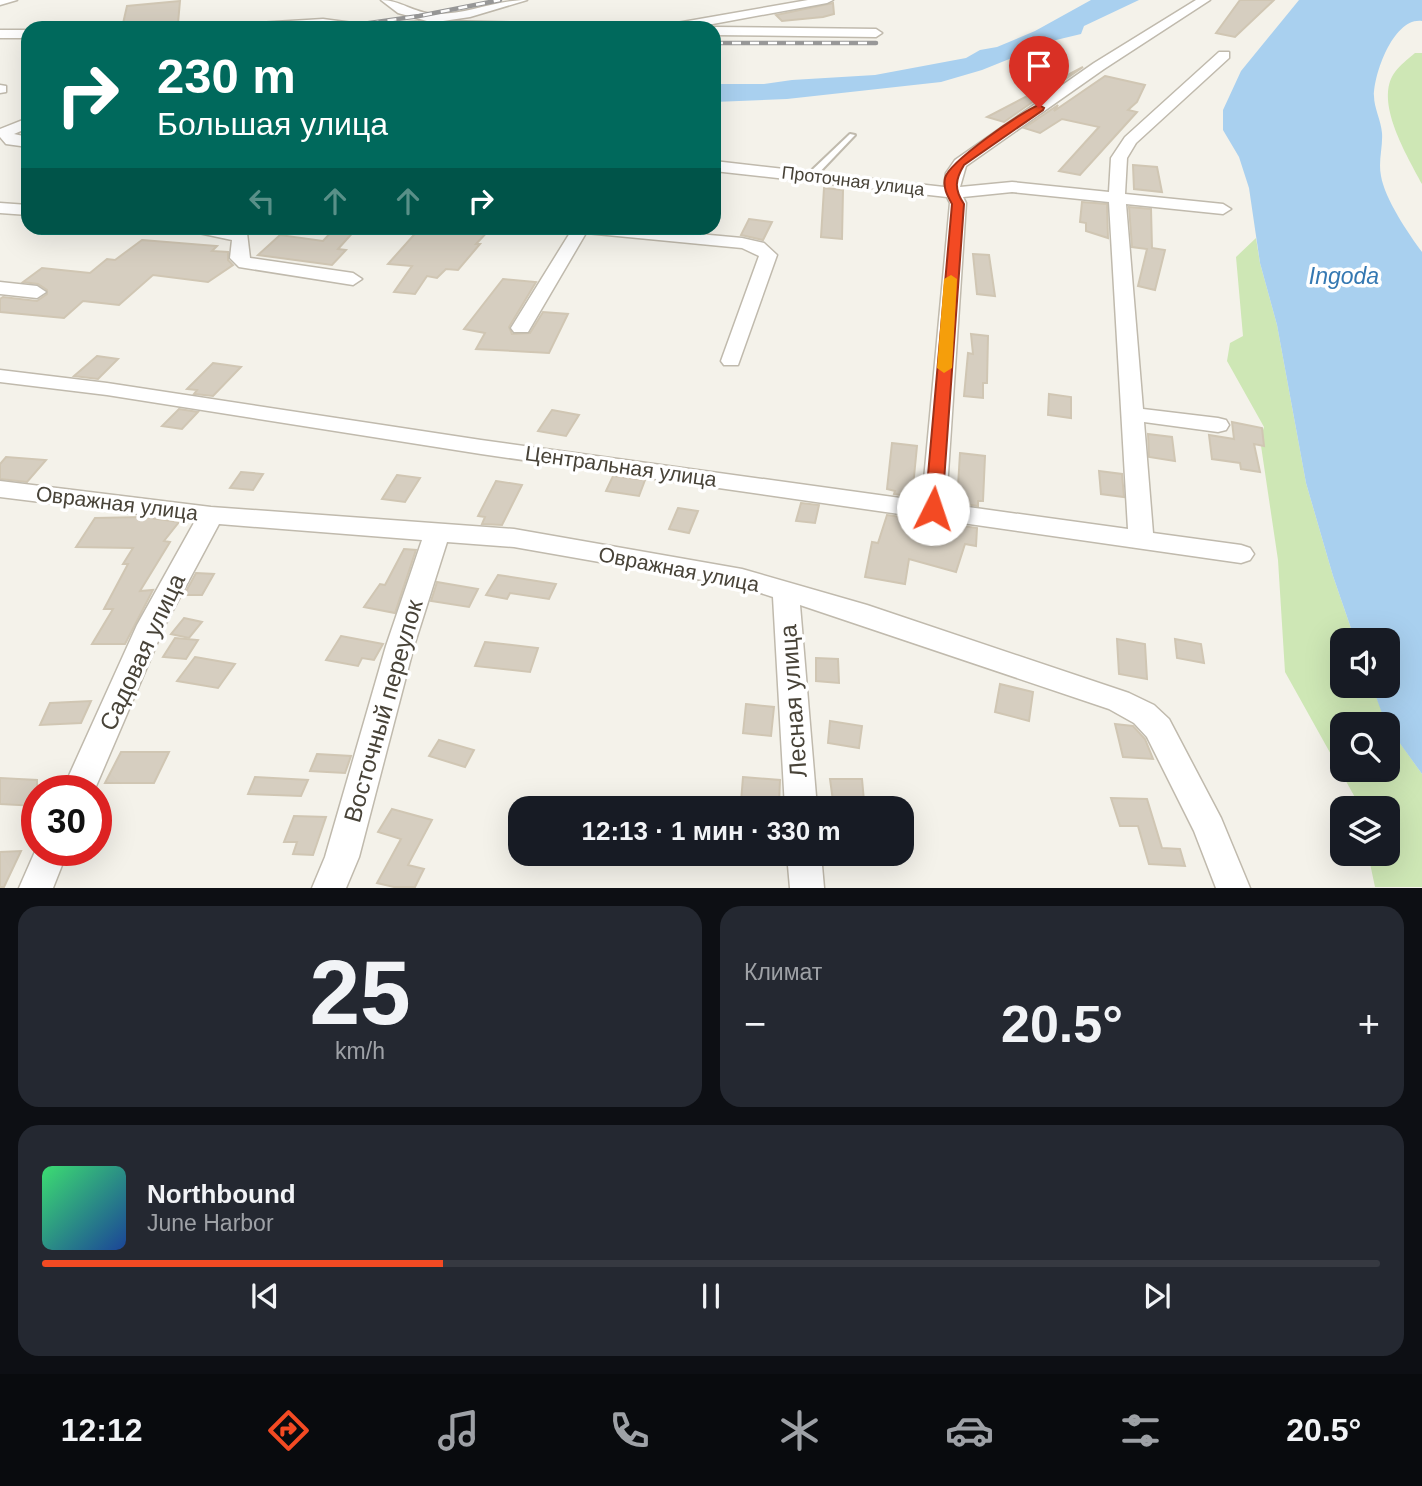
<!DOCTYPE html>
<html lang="ru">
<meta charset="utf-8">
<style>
body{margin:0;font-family:Helvetica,sans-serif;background:#242831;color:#f1f3f6;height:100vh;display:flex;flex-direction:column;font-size:26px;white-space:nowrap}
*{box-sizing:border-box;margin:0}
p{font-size:23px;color:#9ea1a6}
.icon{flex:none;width:38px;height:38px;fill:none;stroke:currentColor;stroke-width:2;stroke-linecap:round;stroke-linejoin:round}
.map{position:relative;height:888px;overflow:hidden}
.drawer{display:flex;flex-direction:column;gap:18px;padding:18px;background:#0d0f14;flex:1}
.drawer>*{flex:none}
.guide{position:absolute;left:21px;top:21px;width:700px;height:214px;border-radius:21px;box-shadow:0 7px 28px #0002;background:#00695c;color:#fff;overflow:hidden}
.fabs{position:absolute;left:1330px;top:628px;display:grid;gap:14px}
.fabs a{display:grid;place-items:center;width:70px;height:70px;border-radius:14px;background:#171b24;box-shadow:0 7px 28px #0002;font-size:35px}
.speed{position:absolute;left:21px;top:775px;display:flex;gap:14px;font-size:35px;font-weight:700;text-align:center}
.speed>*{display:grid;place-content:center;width:91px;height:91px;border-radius:50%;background:#171b24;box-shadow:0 7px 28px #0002;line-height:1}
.speed .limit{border:10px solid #d22;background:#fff;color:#111}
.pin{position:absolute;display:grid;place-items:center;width:60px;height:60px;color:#fff;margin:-72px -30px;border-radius:50% 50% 50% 0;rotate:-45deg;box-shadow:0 0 7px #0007}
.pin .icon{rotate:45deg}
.me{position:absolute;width:77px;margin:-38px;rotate:4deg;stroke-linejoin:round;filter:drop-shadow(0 0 5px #0008)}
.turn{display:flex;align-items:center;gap:24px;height:147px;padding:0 21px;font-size:32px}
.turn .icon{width:91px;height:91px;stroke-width:2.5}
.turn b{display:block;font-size:49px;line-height:60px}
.lanes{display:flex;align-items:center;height:66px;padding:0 21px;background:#0003;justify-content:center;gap:35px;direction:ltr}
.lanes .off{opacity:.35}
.big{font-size:52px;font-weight:800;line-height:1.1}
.drawer .widget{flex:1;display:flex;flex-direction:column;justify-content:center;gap:10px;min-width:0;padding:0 24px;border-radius:21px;background:#242831}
.drawer .dial{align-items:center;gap:0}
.dial b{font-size:91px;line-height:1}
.song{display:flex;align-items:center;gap:21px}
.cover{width:84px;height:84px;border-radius:10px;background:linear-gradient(135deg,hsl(140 70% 55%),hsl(220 70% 35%))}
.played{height:7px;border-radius:4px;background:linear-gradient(90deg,#f34a23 30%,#363941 30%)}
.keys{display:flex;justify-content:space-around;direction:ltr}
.heat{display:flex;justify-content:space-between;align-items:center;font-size:38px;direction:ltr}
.drawer .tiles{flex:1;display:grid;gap:18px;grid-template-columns:1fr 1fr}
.widget:last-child{grid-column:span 2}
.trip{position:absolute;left:508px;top:796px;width:406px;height:70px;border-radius:21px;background:#171b24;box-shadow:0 7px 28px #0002;font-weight:800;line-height:70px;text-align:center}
.tabs{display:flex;height:112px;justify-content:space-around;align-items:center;background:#090b0e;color:#9ea1a6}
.tabs .icon{width:49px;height:49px}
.tabs .selected{color:#f34a23}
.tabs b{font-size:32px;color:#f1f3f6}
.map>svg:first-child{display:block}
.green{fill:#cee7b5}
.water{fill:#a9d0ef}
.building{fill:#d6cec0;stroke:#d0c6b3;stroke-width:2}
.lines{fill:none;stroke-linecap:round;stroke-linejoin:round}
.service-casing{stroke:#c0baad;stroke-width:4}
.minor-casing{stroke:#c0baad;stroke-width:3}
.service{fill:#fff;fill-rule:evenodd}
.minor{fill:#fff;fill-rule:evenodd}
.rail-casing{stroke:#989898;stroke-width:4.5}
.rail{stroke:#fff;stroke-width:2.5;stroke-dasharray:9;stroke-linecap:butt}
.route{fill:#f34a23;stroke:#9e3017;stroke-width:2}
.slow{fill:#f59e0b}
.labels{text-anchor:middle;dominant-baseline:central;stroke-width:7;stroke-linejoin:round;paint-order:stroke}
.far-street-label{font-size:18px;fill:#484338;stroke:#fff}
.street-label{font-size:21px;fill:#484338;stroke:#fff}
.water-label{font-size:23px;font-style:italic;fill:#3478b2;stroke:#fff}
.near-street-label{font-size:24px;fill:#484338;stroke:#fff}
</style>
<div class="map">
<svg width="1422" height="888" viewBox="0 0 1422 888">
<rect width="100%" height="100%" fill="#f4f2ea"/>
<g class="green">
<path d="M1415 53H1422V184C1408 157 1373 101 1395 72 1400 65 1408 59 1415 53Z"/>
<polygon points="1256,238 1260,263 1277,325 1306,483 1333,576 1355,640 1342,640 1342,686 1372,686 1387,724 1342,724 1342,770 1388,770 1388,726 1422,774 1422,887 1375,887 1368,854 1388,854 1388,808 1358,808 1357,801 1285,672 1278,560 1260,439 1264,427 1227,361 1230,343 1243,336 1236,257"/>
</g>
<g class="water">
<polygon points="1091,0 1139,0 1084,26 1081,34 1056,40 982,70 941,82 787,99 714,102 714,84 764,84 792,80 875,75 966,58 980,50 997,47 1035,31"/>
<path d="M1299 0H1422V21C1394 17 1374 73 1374 96 1374 108 1381 120 1382 133 1383 147 1378 161 1381 176 1385 199 1408 233 1422 252V774L1386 724 1372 686H1388V640H1355L1333 576 1306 483 1277 325 1260 263 1249 188 1239 157 1223 130V110L1241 71Z"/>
</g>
<g class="building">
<polygon points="1240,0 1274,0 1235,37 1216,33"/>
<polygon points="180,1 178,23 122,28 127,6"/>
<polygon points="833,3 834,14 823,17 782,21 776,15"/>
<polygon points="1083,67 1004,122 987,117"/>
<polygon points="1105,76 1145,85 1137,102 1128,110 1137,112 1080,175 1059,171 1099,127 1062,119 1040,133 1024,128 1058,105 1054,111"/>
<polygon points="1133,165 1157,167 1162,192 1134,189"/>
<polygon points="824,188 843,190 842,239 821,237"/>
<polygon points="1082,202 1107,204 1108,238 1086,231 1086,223 1080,222"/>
<polygon points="1129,207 1151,209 1152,248 1165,250 1155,290 1138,286 1147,249 1132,247"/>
<polygon points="749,219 772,222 763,240 741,235"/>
<polygon points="335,228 357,228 338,249 346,250 332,265 258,255 280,235 323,241"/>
<polygon points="420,228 491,228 476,244 480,244 458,270 446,269 437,278 427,276 415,294 394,292 412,266 388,264"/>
<polygon points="142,240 217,246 212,251 228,252 228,260 233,265 208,282 153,275 119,305 83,301 64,318 0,312 0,299 3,297 37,301 47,294 47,290 38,284 23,282 42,268 90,273 107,259 115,260"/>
<polygon points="973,254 989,255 995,296 977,294"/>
<polygon points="503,279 536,282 509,327 512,334 530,333 543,312 568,314 549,353 476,349 485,333 464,329"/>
<polygon points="971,334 988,336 987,383 983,383 983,398 964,396 968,353 973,354"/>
<polygon points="97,356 118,359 98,379 74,376"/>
<polygon points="213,363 241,367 213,396 194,394 197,390 187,389"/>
<polygon points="1049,394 1071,397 1071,418 1048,415"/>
<polygon points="179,409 198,412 182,429 162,426"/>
<polygon points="552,410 579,415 566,436 538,431"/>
<polygon points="1232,422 1262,428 1264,446 1254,444 1260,472 1241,469 1240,463 1212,459 1209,435 1234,439"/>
<polygon points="1148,434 1172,437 1175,461 1149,457"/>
<polygon points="892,443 917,446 912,497 894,494 895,491 887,489"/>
<polygon points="960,453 985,456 983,501 978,501 978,506 957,503"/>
<polygon points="6,457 46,460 27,482 0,479 0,464"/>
<polygon points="1099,471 1122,474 1124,497 1101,494"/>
<polygon points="241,472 263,474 253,490 230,488"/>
<polygon points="397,475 420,478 405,502 382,499"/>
<polygon points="613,476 645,480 639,496 606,491"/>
<polygon points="496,481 522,485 502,525 482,524 485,517 478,516"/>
<polygon points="801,503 819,505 815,523 796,521"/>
<polygon points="678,508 698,511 689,533 669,529"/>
<polygon points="887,515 977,528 976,546 965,544 956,572 909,559 905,584 865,577 872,542 878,543"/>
<polygon points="144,517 179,522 164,541 170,542 140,591 153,590 125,644 92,644 113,609 104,609 128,564 123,564 133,548 76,547 95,518"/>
<polygon points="404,549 416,550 395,613 364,607 380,584 385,585"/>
<polygon points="196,573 214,574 202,595 184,595"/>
<polygon points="498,575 505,576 556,584 549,599 510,593 507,599 486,595"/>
<polygon points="437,582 478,589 469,607 431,601"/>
<polygon points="184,618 202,622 189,638 171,634"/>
<polygon points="341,636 383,644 374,660 362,658 358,666 326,660"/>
<polygon points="175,638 198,640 186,659 163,657"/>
<polygon points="1117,639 1145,644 1147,679 1119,674"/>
<polygon points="1175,639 1201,644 1204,663 1177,658"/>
<polygon points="485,642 538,648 530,672 475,666"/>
<polygon points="195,657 235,664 218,688 177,681"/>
<polygon points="816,658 838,659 839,683 816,681"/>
<polygon points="1000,684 1033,692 1029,721 995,712"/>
<polygon points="91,701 81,723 40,725 50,703"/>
<polygon points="746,704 774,707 771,736 743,733"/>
<polygon points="830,721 862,726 859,748 828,743"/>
<polygon points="1115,724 1133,726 1145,739 1153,759 1123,757"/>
<polygon points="439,740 474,750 465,767 429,756"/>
<polygon points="121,752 169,752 154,783 105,783"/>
<polygon points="317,754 351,756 345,773 310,771"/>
<polygon points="255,777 308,780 301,796 248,794"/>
<polygon points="743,777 780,780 779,805 741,802"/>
<polygon points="0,778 37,780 37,806 0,804"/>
<polygon points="830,779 862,779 864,801 833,801"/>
<polygon points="1111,798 1147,799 1162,848 1180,849 1185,866 1149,864 1138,826 1120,826"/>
<polygon points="392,809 432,820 408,865 424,869 415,887 394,887 377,883 401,839 378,832"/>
<polygon points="294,816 326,817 313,855 293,854 297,842 284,842"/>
<polygon points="21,851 4,887 0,887 0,852"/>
</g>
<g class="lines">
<defs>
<polygon id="service" points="850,134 855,135 815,177 809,177 809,173"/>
<g id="minor">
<polygon points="0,0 17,0 0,5"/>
<path d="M381 0C400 0 414 13 434 14 466 15 495 0 527 0L470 17 443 21 574 24 580 28H374L380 24 427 21 398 13Z"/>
<polygon points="808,0 833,0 827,3 691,28 665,28 671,24"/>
<path d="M1196 0H1210L1104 69 966 166 960 187 1012 182 1109 192 1111 158 1125 137 1219 52H1229V58L1136 143 1127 158 1125 194 1223 204 1231 209 1223 214 1126 204 1143 409 1218 418 1226 420 1229 425 1226 430 1218 432 1144 422 1153 533 1241 545 1250 548 1254 554 1250 560 1241 563 481 454 107 395 0 382V370L107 383 481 440 922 501 950 203 947 197 714 171V161L944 187 946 173 955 160 1094 63ZM1012 192 1109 202 1128 529 946 504 966 203 963 197Z"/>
<polygon points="323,19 360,24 366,28 235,28 241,24"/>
<polygon points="714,27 876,29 882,33 876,37 714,35 714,28 711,28"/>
<rect x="0" y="30" width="28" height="8"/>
<polygon points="0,85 6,86 6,92 0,93"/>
<polygon points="28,118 28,128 14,134 28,137 28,147 6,144 0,137 0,129"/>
<polygon points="0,203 28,205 28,215 0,213"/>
<polygon points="192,228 221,228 247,233 250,258 353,273 362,279 353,285 239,267 230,258 232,240 194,232"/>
<polygon points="573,228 634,228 742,238 764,243 777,255 738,365 724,365 721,361 759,256 742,248 586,233 528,332 514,332 511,328"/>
<polygon points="0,282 37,286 46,292 37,298 0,294"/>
<polygon points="0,481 211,507 514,529 742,569 867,605 1129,693 1154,705 1169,719 1221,818 1250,888 1216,888 1194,831 1147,737 1134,723 1109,709 800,605 817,808 785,808 773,597 742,587 514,547 447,542 414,646 359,857 346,888 312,888 325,857 386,646 422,540 219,524 165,625 94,791 62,791 137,625 195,521 0,497"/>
<polygon points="37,847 37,850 68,850 53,888 19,888"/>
<polygon points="787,854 821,854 824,888 790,888"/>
</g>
</defs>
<use href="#service" class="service-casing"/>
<use href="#minor" class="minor-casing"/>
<use href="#service" class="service"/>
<use href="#minor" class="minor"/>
<defs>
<g id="rail">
<polyline points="334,28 419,16 500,0"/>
<polyline points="714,43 876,43"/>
</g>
</defs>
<use href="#rail" class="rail-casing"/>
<use href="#rail" class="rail"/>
</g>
<path class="route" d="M1039 105 1044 108 1043 110 964 165C955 180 954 189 964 204L942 509 933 515 925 509 952 204C947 195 943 188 945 178 949 162 1022 111 1039 105Z"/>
<polygon class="slow" points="951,275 957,279 952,368 944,373 937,368 944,279"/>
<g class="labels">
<g class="far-street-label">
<text transform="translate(853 181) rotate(7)">Проточная улица</text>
</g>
<g class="street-label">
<text transform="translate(621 466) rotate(8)">Центральная улица</text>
<text transform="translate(117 503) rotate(7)">Овражная улица</text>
<text transform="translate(679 569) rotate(11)">Овражная улица</text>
</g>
<g class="water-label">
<text x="1344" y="276">Ingoda</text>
</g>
<g class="near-street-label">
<text transform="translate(142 652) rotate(-65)">Садовая улица</text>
<text transform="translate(793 701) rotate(-94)">Лесная улица</text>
<text transform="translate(383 711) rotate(-74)">Восточный переулок</text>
</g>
</g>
</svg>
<div class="fabs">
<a><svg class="icon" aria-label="sound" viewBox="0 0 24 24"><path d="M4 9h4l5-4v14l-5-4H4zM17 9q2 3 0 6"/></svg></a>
<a><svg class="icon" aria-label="search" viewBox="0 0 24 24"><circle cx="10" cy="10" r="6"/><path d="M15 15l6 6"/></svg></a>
<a><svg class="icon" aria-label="layers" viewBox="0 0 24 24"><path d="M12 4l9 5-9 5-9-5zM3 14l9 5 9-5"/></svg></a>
</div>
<div class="speed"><div class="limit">30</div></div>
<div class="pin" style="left:1039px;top:108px;background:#d93025"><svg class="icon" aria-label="arrive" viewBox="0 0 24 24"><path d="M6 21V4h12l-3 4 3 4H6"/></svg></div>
<svg class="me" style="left:933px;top:509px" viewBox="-20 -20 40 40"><circle r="19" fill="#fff"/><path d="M0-13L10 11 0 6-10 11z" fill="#f34a23"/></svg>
<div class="trip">12:13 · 1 мин · 330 m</div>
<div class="guide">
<div class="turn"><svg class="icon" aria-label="right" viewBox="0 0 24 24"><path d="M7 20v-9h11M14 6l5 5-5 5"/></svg><div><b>230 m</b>Большая улица</div></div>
<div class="lanes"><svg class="icon off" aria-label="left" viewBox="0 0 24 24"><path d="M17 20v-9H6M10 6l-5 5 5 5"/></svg><svg class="icon off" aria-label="ahead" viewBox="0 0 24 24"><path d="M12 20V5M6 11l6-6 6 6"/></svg><svg class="icon off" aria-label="ahead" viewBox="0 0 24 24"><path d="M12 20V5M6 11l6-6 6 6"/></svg><svg class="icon" aria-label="right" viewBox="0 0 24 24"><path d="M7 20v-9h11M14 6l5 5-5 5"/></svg></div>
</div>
</div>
<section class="drawer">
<div class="tiles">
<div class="widget dial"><b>25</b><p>km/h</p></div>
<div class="widget"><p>Климат</p>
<div class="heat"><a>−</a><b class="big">20.5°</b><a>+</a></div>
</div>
<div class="widget">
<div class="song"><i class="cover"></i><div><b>Northbound</b><p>June Harbor</p></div></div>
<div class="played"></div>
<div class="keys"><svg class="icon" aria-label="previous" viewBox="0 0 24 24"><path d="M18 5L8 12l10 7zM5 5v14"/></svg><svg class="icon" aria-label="pause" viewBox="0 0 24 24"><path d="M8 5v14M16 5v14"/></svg><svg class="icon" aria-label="next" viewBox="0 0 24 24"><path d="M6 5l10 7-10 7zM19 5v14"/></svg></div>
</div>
</div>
</section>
<nav class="tabs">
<b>12:12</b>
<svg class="icon selected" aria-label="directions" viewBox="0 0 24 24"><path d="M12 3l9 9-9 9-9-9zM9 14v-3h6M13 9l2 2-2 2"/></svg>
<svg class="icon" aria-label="music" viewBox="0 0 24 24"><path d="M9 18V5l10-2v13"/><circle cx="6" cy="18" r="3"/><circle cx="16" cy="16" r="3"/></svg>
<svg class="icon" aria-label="phone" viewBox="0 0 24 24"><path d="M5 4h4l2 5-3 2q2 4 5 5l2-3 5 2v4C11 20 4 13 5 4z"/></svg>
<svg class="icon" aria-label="climate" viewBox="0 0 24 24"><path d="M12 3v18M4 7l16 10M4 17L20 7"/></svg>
<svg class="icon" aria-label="car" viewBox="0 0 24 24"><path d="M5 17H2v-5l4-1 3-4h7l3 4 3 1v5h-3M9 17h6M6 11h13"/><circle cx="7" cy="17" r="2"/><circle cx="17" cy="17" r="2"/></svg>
<svg class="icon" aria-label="filters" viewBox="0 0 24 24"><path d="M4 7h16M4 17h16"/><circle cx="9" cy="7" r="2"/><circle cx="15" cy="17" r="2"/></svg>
<b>20.5°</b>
</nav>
